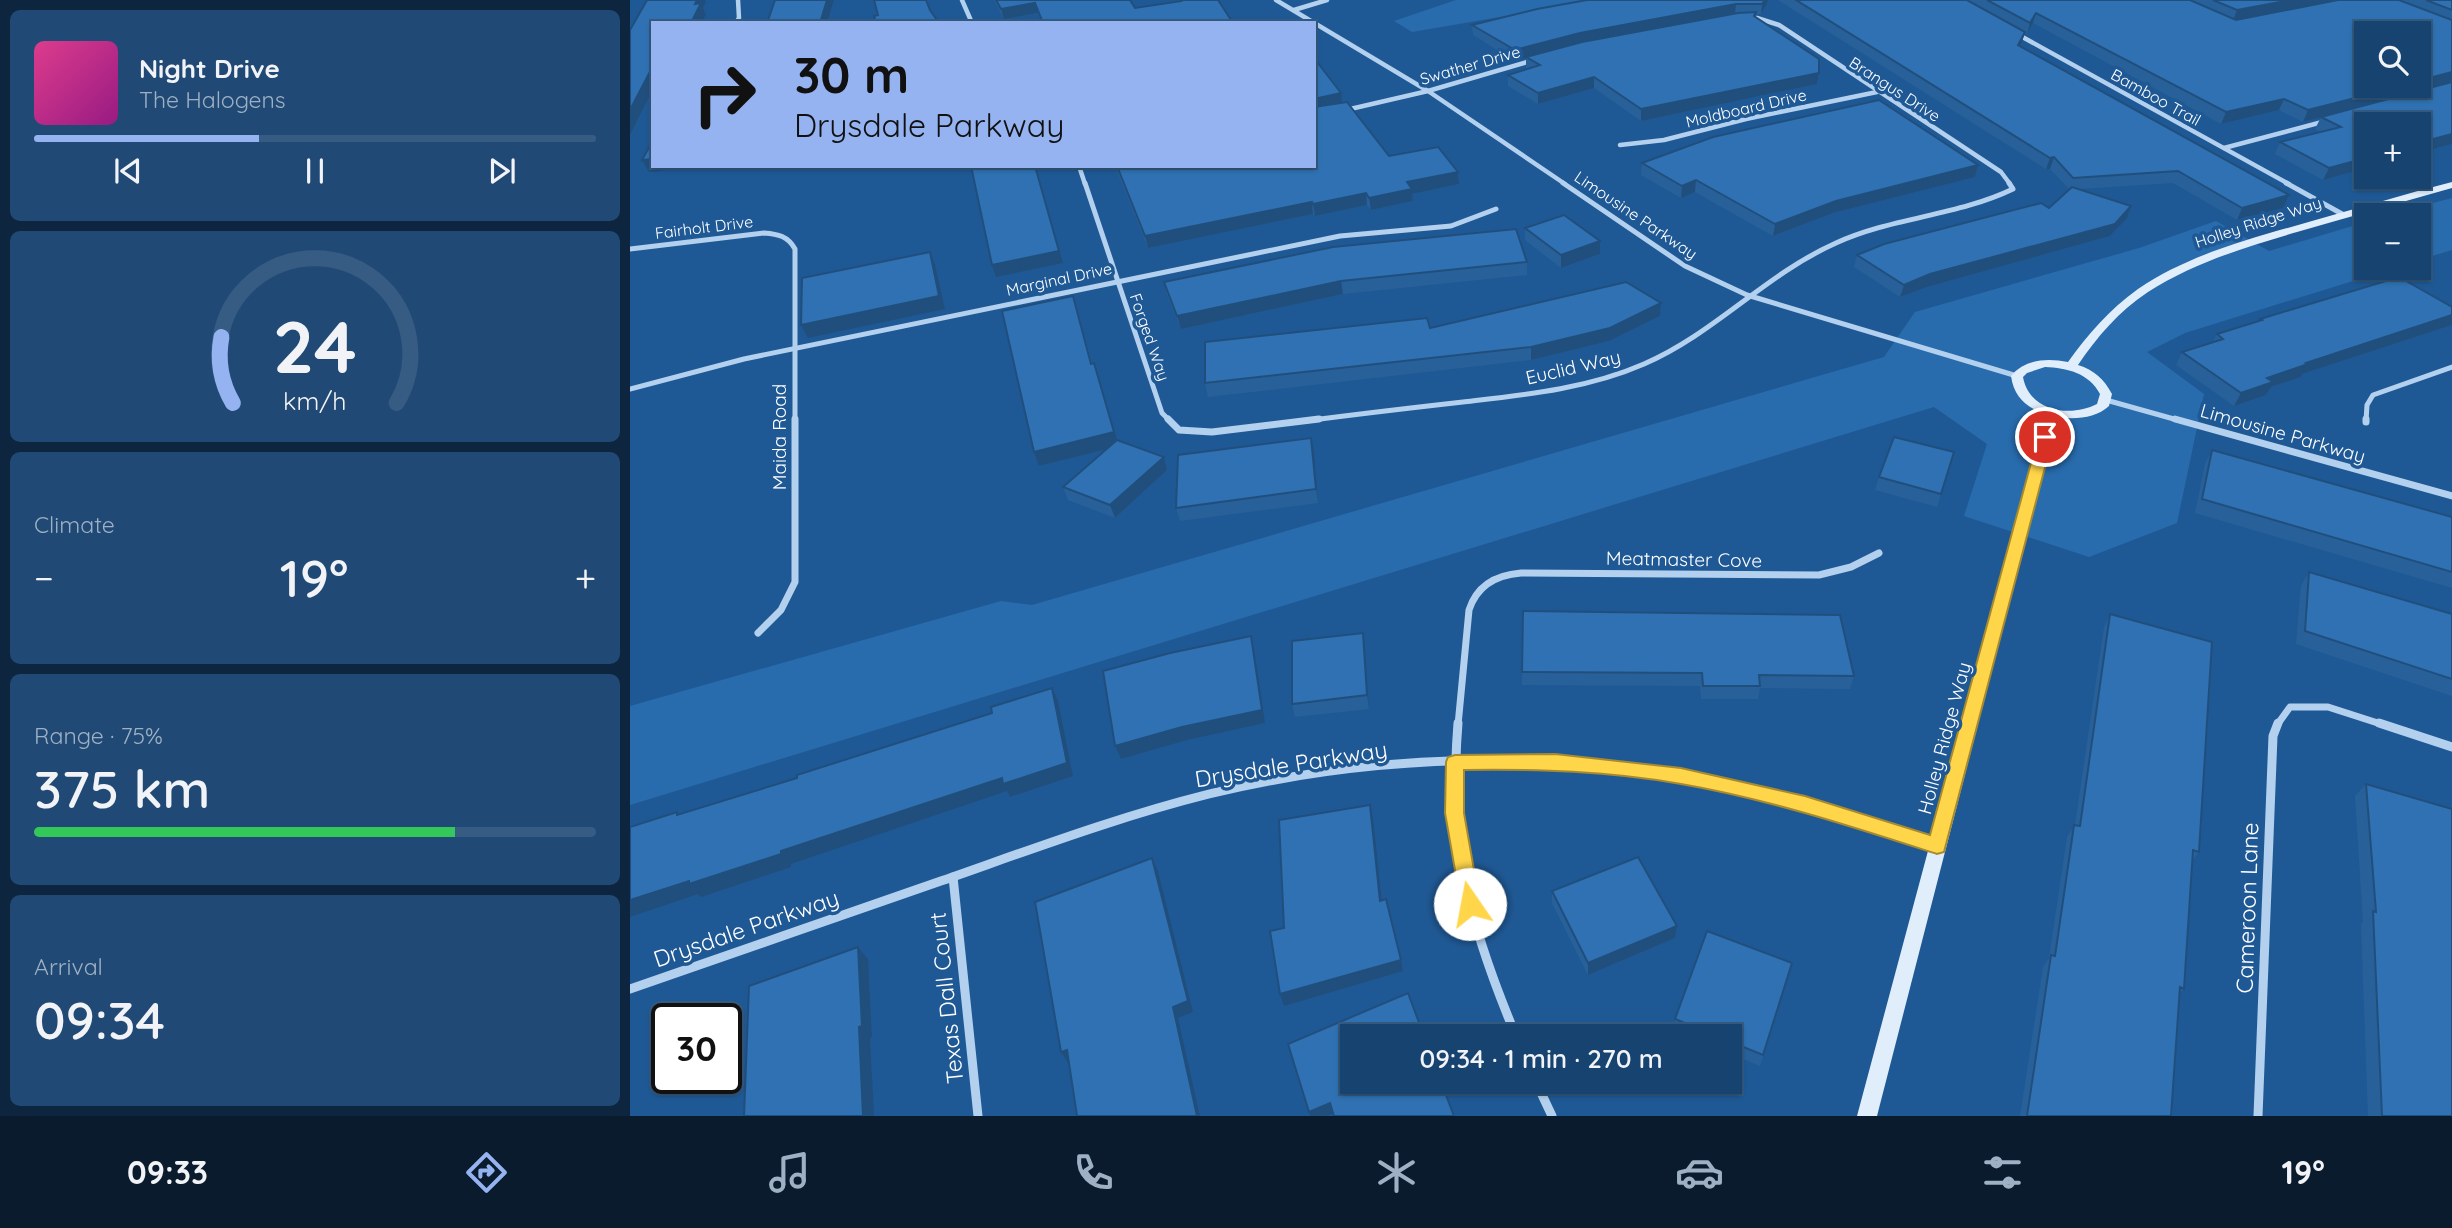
<!DOCTYPE html>
<meta charset="utf-8">
<style>
body{margin:0;font-family:Quicksand,sans-serif;background:#204a75;color:#f1f3f6;height:100vh;display:flex;flex-direction:column;font-size:26px;white-space:nowrap}
*{box-sizing:border-box;margin:0}
p{font-size:23px;color:#9eb0c3}
.icon{flex:none;width:38px;height:38px;fill:none;stroke:currentColor;stroke-width:2;stroke-linecap:round;stroke-linejoin:round}
.map{position:relative;flex:1;overflow:hidden}
.side{display:flex;flex-direction:column;gap:10px;padding:10px;background:#0d253e;width:630px}
.side>*{flex:none}
.guide{position:absolute;left:21px;top:21px;width:665px;height:147px;border-radius:0px;box-shadow:0 2px 5px #0004,0 0 0 2px #365c83;background:#95b2f1;color:#111;overflow:hidden}
.buttons{position:absolute;left:1724px;top:21px;display:grid;gap:14px}
.buttons a{display:grid;place-items:center;width:77px;height:77px;border-radius:0px;background:#174370;box-shadow:0 2px 5px #0004,0 0 0 2px #365c83;font-size:35px}
.speed{position:absolute;left:21px;top:1003px;display:flex;gap:14px;font-size:35px;font-weight:700;text-align:center}
.speed>*{display:grid;place-content:center;width:91px;height:91px;border-radius:50%;background:#174370;box-shadow:0 2px 5px #0004,0 0 0 2px #365c83;line-height:1}
.speed .limit{border:4px solid #111;border-radius:10px;background:#fff;color:#111}
.pin{position:absolute;display:grid;place-items:center;width:60px;height:60px;color:#fff;margin:-30px;border:4px solid #fff;border-radius:50%;box-shadow:0 2px 7px #0007}
.me{position:absolute;width:77px;margin:-38px;rotate:348deg;stroke-linejoin:round;filter:drop-shadow(0 0 5px #0008)}
.turn{display:flex;align-items:center;gap:24px;height:147px;padding:0 28px;font-size:32px}
.turn .icon{width:91px;height:91px;stroke-width:2.5}
.turn b{display:block;font-size:49px;line-height:60px}
.big{font-size:52px;font-weight:600;line-height:1.1}
.side .tile{flex:1;display:flex;flex-direction:column;justify-content:center;gap:10px;min-width:0;padding:0 24px;border-radius:10px;background:#204a75}
.side .dial{align-items:center;gap:0}
.dial svg{height:182px;overflow:visible;fill:none;stroke:#365c83;stroke-width:7;stroke-linecap:round;text-anchor:middle}
.dial text{fill:#f1f3f6;stroke:none}
.song{display:flex;align-items:center;gap:21px}
.cover{width:84px;height:84px;border-radius:10px;background:linear-gradient(135deg,hsl(330 70% 55%),hsl(310 70% 35%))}
.played{height:7px;border-radius:4px;background:linear-gradient(90deg,#95b2f1 40%,#365c83 40%)}
.keys{display:flex;justify-content:space-around;direction:ltr}
.heat{display:flex;justify-content:space-between;align-items:center;font-size:38px;direction:ltr}
.charge{height:10px;border-radius:5px;background:linear-gradient(90deg,#34c759 75%,#365c83 0)}
.trip{position:absolute;left:710px;top:1024px;width:402px;height:70px;border-radius:0px;background:#174370;box-shadow:0 2px 5px #0004,0 0 0 2px #365c83;font-weight:600;line-height:70px;text-align:center}
.tab-bar{display:flex;height:112px;justify-content:space-around;align-items:center;background:#091b2d;color:#9eb0c3}
.tab-bar .icon{width:49px;height:49px}
.tab-bar .current{color:#95b2f1}
.tab-bar b{font-size:32px;color:#f1f3f6}
main{display:flex;flex:1;min-height:0}
.map>svg:first-child{display:block}
.green{fill:#286cae}
.lines{fill:none;stroke-linecap:round;stroke-linejoin:round}
.street-far3{stroke:#b3d1ee;stroke-width:4.5}
.street-far2{stroke:#b3d1ee;stroke-width:5}
.street-far1{stroke:#b3d1ee;stroke-width:7}
.street{stroke:#b3d1ee;stroke-width:9}
.secondary{fill:#e0edfb;fill-rule:evenodd}
.wall{fill:#286199}
.shaded-wall{fill:#214f7d}
.building{fill:#2f71b2;stroke:#214f7d;stroke-width:2}
.route{fill:#ffd54a;stroke:#a68a30;stroke-width:2}
.labels{text-anchor:middle;dominant-baseline:central;stroke-width:7;stroke-linejoin:round;paint-order:stroke}
.far-street-label{font-size:16px;fill:#fff;stroke:#1f5995}
.street-label{font-size:19px;fill:#fff;stroke:#1f5995}
.near-street-label{font-size:23px;fill:#fff;stroke:#1f5995}
</style>
<main>
<section class="side">
<div class="tile">
<div class="song"><i class="cover"></i><div><b>Night Drive</b><p>The Halogens</p></div></div>
<div class="played"></div>
<div class="keys"><svg class="icon" aria-label="previous" viewBox="0 0 24 24"><path d="M18 5L8 12l10 7zM5 5v14"/></svg><svg class="icon" aria-label="pause" viewBox="0 0 24 24"><path d="M8 5v14M16 5v14"/></svg><svg class="icon" aria-label="next" viewBox="0 0 24 24"><path d="M6 5l10 7-10 7zM19 5v14"/></svg></div>
</div>
<div class="tile dial"><svg viewBox="0 0 100 80">
<path d="M14 69A42 42 0 1 1 86 69"/>
<path d="M14 69A42 42 0 0 1 9 40" stroke="#95b2f1"/>
<text x="50" y="56" font-size="32" font-weight="700">24</text>
<text x="50" y="72" font-size="11">km/h</text>
</svg></div>
<div class="tile"><p>Climate</p>
<div class="heat"><a>−</a><b class="big">19°</b><a>+</a></div>
</div>
<div class="tile"><p>Range · 75%</p><b class="big">375 km</b><div class="charge"></div></div>
<div class="tile"><p>Arrival</p><b class="big">09:34</b></div>
</section>
<div class="map">
<svg width="1822" height="1116" viewBox="0 0 1822 1116">
<rect width="100%" height="100%" fill="#1f5995"/>
<g class="green">
<polygon points="826,0 970,0 782,32 764,21"/>
<polygon points="1822,198 1822,250 1789,260 1788,215 1757,215"/>
<polygon points="1586,221 1639,251 1736,222 1736,268 1765,268 1555,333 1517,352 1574,394 1547,523 1459,557 1334,516 1357,444 1304,407 0,805 0,706 371,601 402,605 1254,357 1285,312 1509,248"/>
</g>
<g class="lines">
<g class="street-far3">
<polyline points="332,0 342,23"/>
<polyline points="646,0 798,91 935,184"/>
<polyline points="664,10 697,0"/>
<polyline points="1118,19 1127,18 1149,25 1371,172 1380,184"/>
<polyline points="106,23 109,18 108,0"/>
<polyline points="1387,34 1659,184"/>
<polyline points="716,110 798,91 904,60"/>
<polyline points="990,145 1034,140 1116,119 1247,92"/>
<polyline points="1594,148 1696,121"/>
<polyline points="449,166 455,184"/>
</g>
<g class="street-far2">
<polyline points="455,183 532,413 540,421"/>
<polyline points="933,183 1055,266 1117,295 1387,376"/>
<polyline points="1656,183 1714,215"/>
<path d="M0 249 134 233C148 234 158 236 165 249V421"/>
<polyline points="0,389 114,359 710,236 821,226 866,209"/>
<polyline points="1476,400 1551,421"/>
<path d="M675 421C728 414 780 408 833 402 894 395 957 389 1014 364 1084 334 1136 274 1206 243 1263 217 1327 216 1383 189L1379 183"/>
<polyline points="1736,421 1737,405 1743,395 1822,367"/>
</g>
<g class="street-far1">
<polyline points="538,419 549,430 582,432 689,419"/>
<polyline points="1545,419 1822,496"/>
<polyline points="1736,422 1736,419"/>
<polyline points="128,633 151,610 165,582 165,419"/>
<path d="M828 725 839 610C847 585 866 575 891 573L1189 575 1221 567 1249 553"/>
<polyline points="1647,725 1660,707 1698,707 1754,725"/>
</g>
<g class="street">
<path d="M828 723C818 846 839 924 886 1036"/>
<polyline points="1749,723 1822,747"/>
<polyline points="323,877 348,1116"/>
<path d="M0 989C103 953 205 918 308 882 397 851 487 817 579 794 706 763 840 754 970 765 1085 776 1197 810 1306 846"/>
<polyline points="906,1082 922,1116"/>
<polyline points="1628,1116 1643,736 1648,723"/>
</g>
<path class="secondary" d="M1822 182V188C1770 203 1718 217 1667 232 1616 247 1563 263 1518 292 1489 311 1467 337 1448 365 1464 370 1474 379 1482 394L1479 406C1466 418 1445 420 1427 417L1247 1116H1227L1415 414C1396 407 1384 397 1381 376 1395 359 1417 358 1438 362 1458 334 1479 310 1508 289 1559 254 1623 238 1682 221 1729 208 1775 194 1822 182ZM1415 367C1437 368 1459 373 1470 394L1467 404C1440 418 1399 411 1393 377L1397 373Z"/>
</g>
<g class="wall">
<polygon points="364,0 500,0 505,8 547,2 547,0 588,0 603,23 412,23 408,13 374,19"/>
<polygon points="1138,0 1137,4 1131,14 1126,14 1126,17 1189,73 1187,84 1011,121 964,88 908,104 878,86 878,75 897,69 896,68 896,58 885,61 843,35 842,25"/>
<polygon points="1148,0 1822,0 1822,144 1788,153 1788,124 1736,124 1736,168 1693,180 1645,154 1650,142 1691,132 1685,129 1691,117 1673,122 1649,110 1591,124 1403,23 1397,34 1395,33 1390,46 1659,195 1653,208 1607,220 1543,183 1448,189 1497,218 1480,236 1297,287 1270,297 1224,267 1227,255 1419,208 1439,189 1420,169 1416,169"/>
<polygon points="712,103 759,156 828,172 829,184 782,194 783,201 741,210 737,205 685,216 683,214 518,248 485,166 684,166"/>
<polygon points="1012,163 1348,165 1345,177 1203,213 1143,236 1065,192 1051,198 1011,175"/>
<polygon points="895,228 970,254 931,268 895,240"/>
<polygon points="897,262 897,275 713,294 551,329 537,295 534,282"/>
<polygon points="1031,303 1030,316 979,341 901,360 578,397 575,383 800,328"/>
<polygon points="447,308 462,363 487,440 534,457 537,470 485,518 438,500 433,487 478,448 409,466"/>
<polygon points="1630,319 1822,325 1672,374 1671,377 1641,387 1636,395 1604,406 1546,365 1552,352 1583,342 1587,334 1629,321"/>
<polygon points="1582,450 1822,517 1822,588 1565,513 1575,464"/>
<polygon points="684,451 688,503 550,521 546,508"/>
<polygon points="1324,452 1307,507 1245,490 1249,477"/>
<polygon points="1679,572 1822,614 1822,696 1666,644 1671,586"/>
<polygon points="893,611 1224,676 1220,689 1130,688 1128,699 1071,699 1070,686 892,685"/>
<polygon points="1480,614 1569,852 1562,861 1554,989 1549,994 1541,1116 1390,1116 1413,967 1419,958 1437,837 1445,825 1474,627"/>
<polygon points="735,647 739,709 665,717 662,704"/>
<polygon points="1736,784 1822,1116 1738,1116 1731,924 1733,922 1725,796"/>
<polygon points="922,891 1047,926 1045,938 958,975 922,903"/>
<polygon points="1162,963 1130,1066 1101,1054 1101,1036 1057,1036 1043,1030 1045,1019"/>
</g>
<g class="shaded-wall">
<polygon points="67,0 75,0 76,2 73,8 76,14 72,23 61,23 65,4"/>
<polygon points="197,0 204,0 197,23 190,23"/>
<polygon points="1135,0 1138,0 1137,4 1131,14 1132,4"/>
<polygon points="1661,0 1711,0 1603,21 1607,10"/>
<polygon points="405,3 408,13 374,19 371,9"/>
<polygon points="1106,4 1105,14 950,43 885,61 885,50 950,33"/>
<polygon points="1406,13 1403,23 1397,34 1400,23"/>
<polygon points="1395,32 1392,42 1385,56 1388,45"/>
<polygon points="23,66 23,89 0,135 0,110"/>
<polygon points="1822,72 1822,80 1821,82 1673,122 1678,110 1772,86 1788,86 1788,81"/>
<polygon points="1189,73 1187,84 1011,121 1011,109"/>
<polygon points="964,77 964,88 908,104 908,93"/>
<polygon points="711,93 712,105 684,111 684,99"/>
<polygon points="1654,99 1649,110 1591,124 1596,112"/>
<polygon points="1822,134 1822,144 1788,153 1788,143"/>
<polygon points="1424,157 1420,169 1416,169 1420,158"/>
<polygon points="1736,158 1736,168 1693,180 1699,168"/>
<polygon points="23,159 23,166 70,166 19,172 12,160"/>
<polygon points="1348,165 1345,177 1203,213 1143,236 1145,224 1206,201"/>
<polygon points="405,166 433,263 366,277 362,265"/>
<polygon points="828,172 829,184 782,194 783,201 741,210 739,198 777,182"/>
<polygon points="1066,180 1065,192 1051,198 1052,186"/>
<polygon points="736,193 737,205 685,216 683,204"/>
<polygon points="1659,195 1653,208 1607,220 1612,208"/>
<polygon points="682,202 683,214 518,248 515,236"/>
<polygon points="1501,206 1497,218 1480,236 1297,287 1270,297 1274,285 1300,274"/>
<polygon points="970,241 970,254 931,268 931,255"/>
<polygon points="300,252 305,264 315,309 178,338 171,325"/>
<polygon points="711,281 713,294 551,329 547,316"/>
<polygon points="1031,303 1030,316 979,341 901,360 901,347"/>
<polygon points="1822,315 1822,325 1672,374 1671,377 1641,387 1636,395 1604,406 1611,393 1637,378 1676,363"/>
<polygon points="464,363 489,446 409,466 404,452"/>
<polygon points="681,438 684,451 688,503 686,489"/>
<polygon points="534,457 537,470 485,518 480,505"/>
<polygon points="733,633 735,647 739,709 737,695"/>
<polygon points="621,636 624,650 635,723 557,740 491,759 485,746"/>
<polygon points="422,688 428,701 443,776 380,797 377,791 161,864 161,867 71,897 68,894 0,917 0,900 151,851"/>
<polygon points="740,805 743,818 753,913 750,901"/>
<polygon points="522,858 528,871 563,1012 548,1018 570,1116 567,1116 543,1007"/>
<polygon points="1047,926 1045,938 958,975 958,963"/>
<polygon points="228,947 238,959 242,1037 240,1038 244,1116 233,1116 229,1027"/>
<polygon points="771,960 773,971 654,1006 650,994"/>
<polygon points="437,1050 444,1061 438,1063 431,1052"/>
<polygon points="700,1103 703,1113 698,1116 680,1116 679,1112"/>
</g>
<g class="building">
<polygon points="17,0 67,0 65,4 71,3 61,23 23,23 23,66 0,110 0,30"/>
<polygon points="145,0 197,0 190,23 137,23"/>
<polygon points="244,0 296,0 300,10 309,23 246,23 244,16 248,15"/>
<polygon points="366,0 500,0 505,8 551,1 550,0 588,0 603,23 413,23 405,3 371,9"/>
<polygon points="957,0 1135,0 1132,4 1106,4 950,33 885,50 842,25 907,9"/>
<polygon points="1166,0 1337,0 1395,32 1388,45 1659,195 1612,208 1548,171 1443,178 1424,157 1420,158"/>
<polygon points="1357,0 1560,0 1606,20 1708,0 1769,0 1822,20 1822,72 1788,81 1788,33 1736,33 1736,86 1772,86 1678,110 1654,99 1596,112 1406,13 1400,23"/>
<polygon points="1583,0 1661,0 1607,10"/>
<polygon points="1796,0 1822,0 1822,10"/>
<polygon points="1126,12 1124,16 1189,59 1189,73 1011,109 964,77 908,93 878,75 910,65 896,57 952,42 1108,13"/>
<polygon points="684,58 711,93 684,99"/>
<polygon points="1822,82 1822,134 1788,143 1788,124 1736,124 1736,158 1699,168 1650,142 1711,127 1691,117"/>
<polygon points="1249,100 1348,165 1206,201 1145,224 1066,180 1052,186 1012,163 1083,137"/>
<polygon points="717,102 759,156 808,147 828,172 777,182 782,189 739,198 736,193 683,204 682,202 515,236 487,166 684,166 684,107"/>
<polygon points="23,140 23,159 12,160"/>
<polygon points="341,166 405,166 429,251 362,265"/>
<polygon points="1442,187 1501,206 1485,224 1300,274 1274,285 1227,255 1254,244 1411,203 1419,208"/>
<polygon points="934,215 970,241 931,255 895,228"/>
<polygon points="886,229 897,262 711,281 547,316 534,282 703,247"/>
<polygon points="300,252 309,296 171,325 172,278"/>
<polygon points="1769,277 1822,307 1822,315 1676,363 1678,364 1637,378 1643,382 1611,393 1552,352 1593,339 1587,334 1632,320 1630,319"/>
<polygon points="996,282 1031,303 980,328 901,347 575,383 575,342 797,318 800,328"/>
<polygon points="443,296 461,364 464,363 484,432 404,452 372,311"/>
<polygon points="1264,437 1324,452 1311,494 1249,477"/>
<polygon points="681,438 686,489 546,508 548,455"/>
<polygon points="487,440 534,457 480,505 433,487"/>
<polygon points="1582,450 1822,517 1822,572 1572,499"/>
<polygon points="1679,572 1822,614 1822,679 1675,631"/>
<polygon points="893,611 1210,615 1224,676 1129,675 1130,686 1073,686 1072,673 892,672"/>
<polygon points="1480,614 1582,642 1569,852 1563,850 1554,989 1550,987 1541,1116 1397,1116 1421,955 1425,956 1444,825 1450,826"/>
<polygon points="733,633 737,695 662,704 662,641"/>
<polygon points="621,636 632,710 552,727 485,746 473,671 540,653"/>
<polygon points="422,688 437,763 373,784 372,778 151,851 151,854 59,884 59,881 0,900 0,827 47,812 47,815 167,778 167,775 362,713 361,707"/>
<polygon points="1736,784 1822,809 1822,1116 1752,1116 1743,911 1746,912"/>
<polygon points="740,805 750,901 756,899 771,960 650,994 640,931 654,928 649,820"/>
<polygon points="1008,857 1047,926 958,963 922,891"/>
<polygon points="522,858 558,1001 543,1007 567,1116 447,1116 437,1050 431,1052 405,902"/>
<polygon points="1077,931 1162,963 1133,1055 1101,1042 1101,1036 1086,1036 1045,1019"/>
<polygon points="228,947 232,1026 229,1027 233,1116 114,1116 119,986"/>
<polygon points="778,993 794,1036 723,1036 723,1082 811,1082 824,1116 704,1116 700,1103 679,1112 658,1044"/>
</g>
<path class="route" d="M1415 433 1423 437 1314 852 1307 854C1223 827 1138 799 1051 784 979 771 907 769 834 770V813L850 904 847 910 840 913 832 910 815 813 816 762 818 757 825 755 925 754 1051 768 1175 796 1300 835 1408 437Z"/>
<g class="labels">
<g class="far-street-label">
<text transform="translate(840 65) rotate(-16)">Swather Drive</text>
<text transform="translate(1265 89) rotate(33)">Brangus Drive</text>
<text transform="translate(1526 97) rotate(29)">Bamboo Trail</text>
<text transform="translate(1116 108) rotate(-13)">Moldboard Drive</text>
<text transform="translate(1006 215) rotate(34)">Limousine Parkway</text>
<text transform="translate(1628 222) rotate(-18)">Holley Ridge Way</text>
<text transform="translate(74 227) rotate(-7)">Fairholt Drive</text>
<text transform="translate(429 279) rotate(-12)">Marginal Drive</text>
<text transform="translate(520 337) rotate(71)">Forged Way</text>
</g>
<g class="street-label">
<text transform="translate(943 367) rotate(-13)">Euclid Way</text>
<text transform="translate(1653 433) rotate(16)">Limousine Parkway</text>
<text transform="translate(149 437) rotate(-90)">Maida Road</text>
<text transform="translate(1054 559) rotate(1)">Meatmaster Cove</text>
<text transform="translate(1314 738) rotate(-75)">Holley Ridge Way</text>
</g>
<g class="near-street-label">
<text transform="translate(661 764) rotate(-9)">Drysdale Parkway</text>
<text transform="translate(1617 908) rotate(-88)">Cameroon Lane</text>
<text transform="translate(116 928) rotate(-19)">Drysdale Parkway</text>
<text transform="translate(316 998) rotate(-96)">Texas Dall Court</text>
</g>
</g>
</svg>
<div class="buttons">
<a><svg class="icon" aria-label="search" viewBox="0 0 24 24"><circle cx="10" cy="10" r="6"/><path d="M15 15l6 6"/></svg></a>
<a>+</a>
<a>−</a>
</div>
<div class="speed"><div class="limit">30</div></div>
<div class="pin" style="left:1415px;top:437px;background:#d93025"><svg class="icon" aria-label="arrive" viewBox="0 0 24 24"><path d="M6 21V4h12l-3 4 3 4H6"/></svg></div>
<svg class="me" style="left:840px;top:904px" viewBox="-20 -20 40 40"><circle r="19" fill="#fff"/><path d="M0-13L10 11 0 6-10 11z" fill="#ffd54a"/></svg>
<div class="trip">09:34 · 1 min · 270 m</div>
<div class="guide">
<div class="turn"><svg class="icon" aria-label="right" viewBox="0 0 24 24"><path d="M7 20v-9h11M14 6l5 5-5 5"/></svg><div><b>30 m</b>Drysdale Parkway</div></div>
</div>
</div>
</main>
<nav class="tab-bar">
<b>09:33</b>
<svg class="icon current" aria-label="directions" viewBox="0 0 24 24"><path d="M12 3l9 9-9 9-9-9zM9 14v-3h6M13 9l2 2-2 2"/></svg>
<svg class="icon" aria-label="music" viewBox="0 0 24 24"><path d="M9 18V5l10-2v13"/><circle cx="6" cy="18" r="3"/><circle cx="16" cy="16" r="3"/></svg>
<svg class="icon" aria-label="phone" viewBox="0 0 24 24"><path d="M5 4h4l2 5-3 2q2 4 5 5l2-3 5 2v4C11 20 4 13 5 4z"/></svg>
<svg class="icon" aria-label="climate" viewBox="0 0 24 24"><path d="M12 3v18M4 7l16 10M4 17L20 7"/></svg>
<svg class="icon" aria-label="car" viewBox="0 0 24 24"><path d="M5 17H2v-5l4-1 3-4h7l3 4 3 1v5h-3M9 17h6M6 11h13"/><circle cx="7" cy="17" r="2"/><circle cx="17" cy="17" r="2"/></svg>
<svg class="icon" aria-label="filters" viewBox="0 0 24 24"><path d="M4 7h16M4 17h16"/><circle cx="9" cy="7" r="2"/><circle cx="15" cy="17" r="2"/></svg>
<b>19°</b>
</nav>
